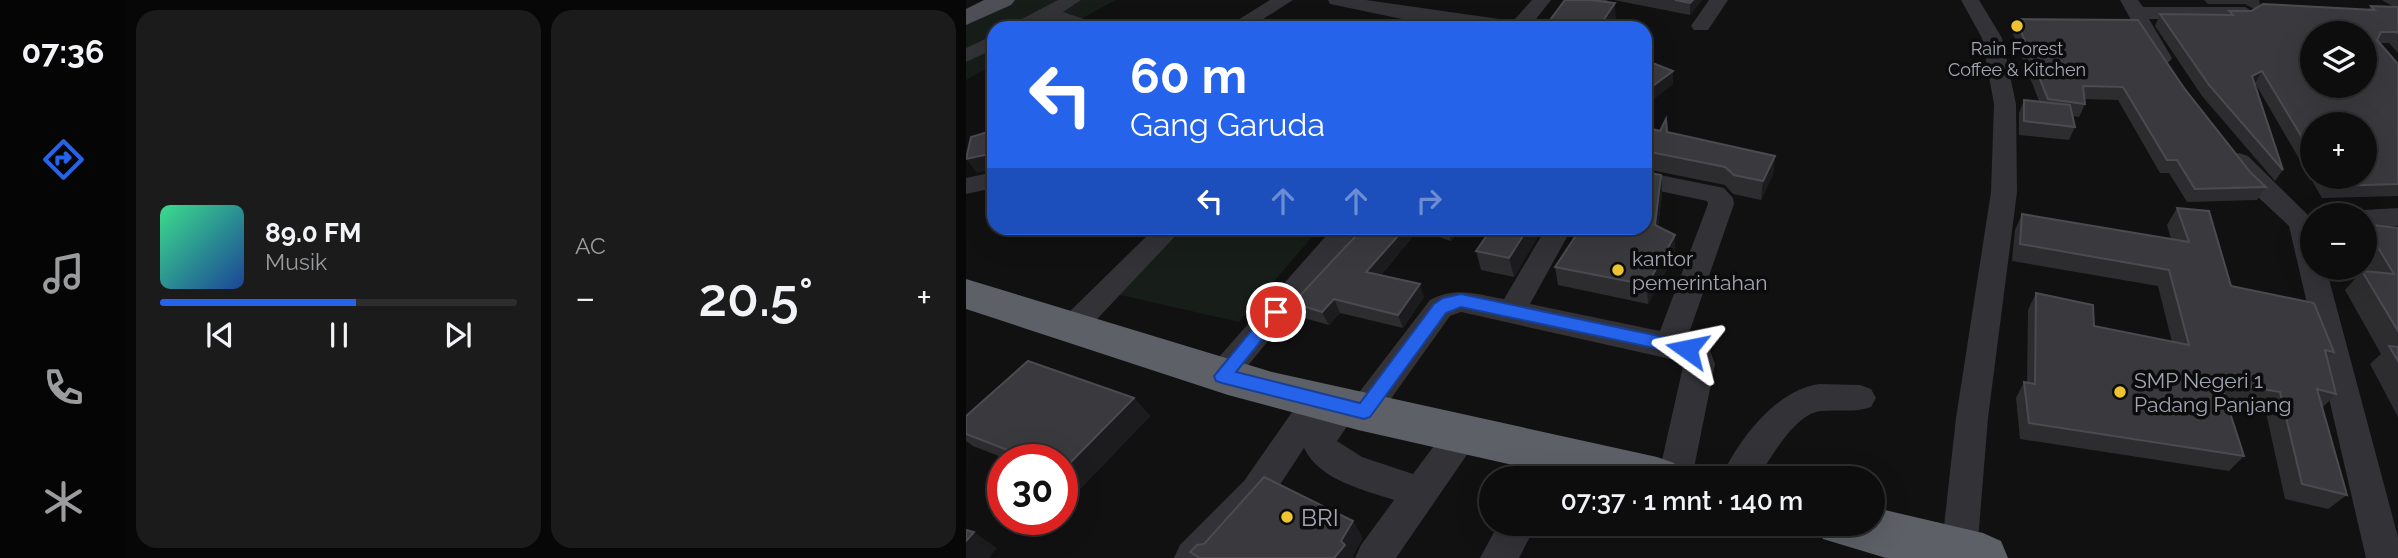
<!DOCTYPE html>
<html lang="id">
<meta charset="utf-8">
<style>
body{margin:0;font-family:Raleway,sans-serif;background:#1b1b1c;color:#f1f3f6;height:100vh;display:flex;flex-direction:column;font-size:26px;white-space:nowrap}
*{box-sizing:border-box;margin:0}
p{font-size:23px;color:#9a9c9e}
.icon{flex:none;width:38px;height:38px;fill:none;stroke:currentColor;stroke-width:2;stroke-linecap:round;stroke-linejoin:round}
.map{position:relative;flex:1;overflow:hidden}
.sheet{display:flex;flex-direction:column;gap:10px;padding:10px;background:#070708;width:840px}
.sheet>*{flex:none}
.guide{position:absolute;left:21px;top:21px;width:665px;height:214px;border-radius:21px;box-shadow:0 7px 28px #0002,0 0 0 2px #2d2d2e;background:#2563eb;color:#fff;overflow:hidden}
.tools{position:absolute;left:1334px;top:21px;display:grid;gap:14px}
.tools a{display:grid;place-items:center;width:77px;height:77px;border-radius:50%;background:#0d0d0e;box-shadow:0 7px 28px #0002,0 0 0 2px #2d2d2e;font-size:35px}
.speed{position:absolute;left:21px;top:444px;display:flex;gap:14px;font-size:35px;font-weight:700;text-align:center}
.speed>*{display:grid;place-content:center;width:91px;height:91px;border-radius:50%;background:#0d0d0e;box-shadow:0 7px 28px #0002,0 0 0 2px #2d2d2e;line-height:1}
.speed .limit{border:10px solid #d22;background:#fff;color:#111}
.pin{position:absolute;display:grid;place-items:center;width:60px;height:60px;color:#fff;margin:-30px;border:4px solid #fff;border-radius:50%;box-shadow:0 2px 7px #0007}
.me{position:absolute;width:77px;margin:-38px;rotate:282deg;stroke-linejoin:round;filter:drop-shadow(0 0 5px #0008)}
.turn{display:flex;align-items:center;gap:24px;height:147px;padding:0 28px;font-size:32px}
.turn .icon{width:91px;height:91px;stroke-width:2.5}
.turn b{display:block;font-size:49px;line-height:60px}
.lanes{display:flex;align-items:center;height:66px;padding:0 28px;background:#0003;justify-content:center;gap:35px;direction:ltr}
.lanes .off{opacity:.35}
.big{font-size:52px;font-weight:600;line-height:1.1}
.sheet .tile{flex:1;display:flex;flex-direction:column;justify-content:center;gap:10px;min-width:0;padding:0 24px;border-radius:21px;background:#1b1b1c}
.song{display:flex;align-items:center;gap:21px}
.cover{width:84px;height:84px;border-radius:10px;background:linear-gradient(135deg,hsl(150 70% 55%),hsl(220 70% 35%))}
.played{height:7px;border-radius:4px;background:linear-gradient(90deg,#2563eb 55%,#2d2d2e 55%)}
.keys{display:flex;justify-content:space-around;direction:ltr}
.heat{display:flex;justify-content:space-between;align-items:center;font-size:38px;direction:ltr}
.sheet .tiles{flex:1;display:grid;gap:10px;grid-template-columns:repeat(2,1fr)}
.trip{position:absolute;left:513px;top:466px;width:406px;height:70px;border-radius:35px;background:#0d0d0e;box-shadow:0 7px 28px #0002,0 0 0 2px #2d2d2e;font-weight:600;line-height:70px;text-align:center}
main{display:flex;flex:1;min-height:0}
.menu{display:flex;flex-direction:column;width:126px;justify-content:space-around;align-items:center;background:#050506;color:#9a9c9e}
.menu .icon{width:49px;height:49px}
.menu .current{color:#2563eb}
.menu b{font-size:32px;color:#f1f3f6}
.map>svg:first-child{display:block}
.green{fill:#171d19}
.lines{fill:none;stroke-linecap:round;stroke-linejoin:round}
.minor{fill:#323237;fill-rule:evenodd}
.major{fill:#4e4f56;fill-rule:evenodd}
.highway{fill:#5e6068;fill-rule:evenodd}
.wall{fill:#2d2d30;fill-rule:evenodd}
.shaded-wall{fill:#1c1c1e}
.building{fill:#3a3a3e;stroke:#4a4b50;stroke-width:2;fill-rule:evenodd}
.route{fill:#2563eb;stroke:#184099;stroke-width:2}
.poi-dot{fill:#ecc42f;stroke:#0c0c0d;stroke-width:2.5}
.labels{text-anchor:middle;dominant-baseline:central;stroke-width:7;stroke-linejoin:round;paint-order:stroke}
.far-poi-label{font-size:18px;fill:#a3a5b3;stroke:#0c0c0d}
.poi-label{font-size:21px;fill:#a3a5b3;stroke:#0c0c0d;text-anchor:start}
.near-poi-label{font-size:24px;fill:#a3a5b3;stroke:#0c0c0d;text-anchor:start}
</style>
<main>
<nav class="menu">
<b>07:36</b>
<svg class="icon current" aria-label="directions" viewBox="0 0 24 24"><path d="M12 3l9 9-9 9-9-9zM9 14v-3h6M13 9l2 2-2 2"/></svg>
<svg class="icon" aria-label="music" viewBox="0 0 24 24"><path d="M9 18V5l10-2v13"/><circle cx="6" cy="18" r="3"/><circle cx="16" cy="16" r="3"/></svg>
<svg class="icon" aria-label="phone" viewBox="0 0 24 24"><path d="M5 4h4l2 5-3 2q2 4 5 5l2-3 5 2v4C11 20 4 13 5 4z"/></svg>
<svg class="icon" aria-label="climate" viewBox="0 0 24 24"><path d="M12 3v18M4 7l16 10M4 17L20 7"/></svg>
</nav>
<section class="sheet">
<div class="tiles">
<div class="tile">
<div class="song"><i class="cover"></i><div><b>89.0 FM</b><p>Musik</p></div></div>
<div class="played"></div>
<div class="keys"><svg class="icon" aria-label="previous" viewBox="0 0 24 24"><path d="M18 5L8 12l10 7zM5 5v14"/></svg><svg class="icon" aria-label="pause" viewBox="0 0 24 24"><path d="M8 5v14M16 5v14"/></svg><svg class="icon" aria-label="next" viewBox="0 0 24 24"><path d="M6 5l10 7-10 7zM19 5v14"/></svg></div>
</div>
<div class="tile"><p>AC</p>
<div class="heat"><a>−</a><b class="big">20.5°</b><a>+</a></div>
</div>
</div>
</section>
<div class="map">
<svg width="1432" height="558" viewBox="0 0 1432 558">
<rect width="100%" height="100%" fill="#111112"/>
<g class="green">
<polygon points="49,0 150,0 98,28 28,28 28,65 0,80 0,24"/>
<polygon points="218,228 348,228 353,229 273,322 150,294"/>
</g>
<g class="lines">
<g class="minor">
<polygon points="92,0 115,0 97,12 133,24 136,28 106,28 82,20 68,28 43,28 46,24"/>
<polygon points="304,0 327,0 283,28 259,28"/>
<polygon points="362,0 400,0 547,21 566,0 585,0 563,28 504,28 506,26 436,19 364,4"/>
<polygon points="618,0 642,0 633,6 620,4"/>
<polygon points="743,0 762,0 742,30 728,30 725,26"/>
<polygon points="995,0 1013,0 1036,38 1050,104 1051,192 1022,418 1011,553 1009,558 977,558 975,553 990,418 1025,192 1028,104 1016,38"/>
<polygon points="1154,0 1172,0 1177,7 1279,7 1289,13 1279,19 1183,19 1206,58 1203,62 1189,62 1186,58"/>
<polygon points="28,35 28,49 0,62 0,48"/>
<polygon points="1273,153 1282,156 1346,219 1346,268 1360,268 1432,537 1432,558 1400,558 1323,226 1278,184 1261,161 1264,156"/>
<polygon points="28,172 28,188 0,194 0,178"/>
<path d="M679 172 758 188 767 198 768 204 721 339 742 345 749 364 726 478H692L718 362 495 312 484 316 409 421 398 425 386 419 371 441 396 457 447 474 485 423 497 419 509 423 514 433 509 443 430 558H389L395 545 428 500C398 490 353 480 338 448L302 503 252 558H208L214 545 278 481 340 392 351 388 362 392 365 397 376 393 388 399 464 300C489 286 511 294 538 299L580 228H606L564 304 694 331 742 204 741 201 679 188Z"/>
<polygon points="1432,208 1432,226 1398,228 1398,215 1387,215 1398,210"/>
<polygon points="189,228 217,228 116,335 106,338 96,335 91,327 96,319"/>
<polygon points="367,228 394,228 267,384 256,388 245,384 240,375 245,366"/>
<path d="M853 384 894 385 905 389 910 398 905 407C889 413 873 409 855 411 830 413 805 457 792 478H755C772 440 810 390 853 384Z"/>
<polygon points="533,523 571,523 553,558 514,558"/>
</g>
<polygon class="major" points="18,0 49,0 45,5 0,25 0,9"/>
<g class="highway">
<polygon points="0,279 306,372 691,457 708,463 715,478 604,478 392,430 262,395 0,309"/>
<polygon points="906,507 1017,533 1035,541 1042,558 920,558 857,539 849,523 906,523"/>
</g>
</g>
<g class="wall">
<polygon points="648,0 736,0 724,15"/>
<path d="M1238 0H1293L1294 4 1292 7 1402 10 1405 6 1428 7 1416 0H1432V53L1423 43H1414L1432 64V196L1356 198 1289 83 1317 170 1309 181 1236 96 1189 26 1194 14 1260 15 1263 11H1285L1288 9 1279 4H1242ZM1346 124 1398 177H1346Z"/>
<polygon points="1050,19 1218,88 1285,173 1300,187 1291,200 1221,202 1203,173 1194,173 1152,100 1118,99 1119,104 1113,117 1107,116 1109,127 1103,140 1053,135 1053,113 1058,100 1073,101 1046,31"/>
<polygon points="679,60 707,71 707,84 681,104 679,103"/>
<polygon points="679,127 809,156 807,175 795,200 767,194 759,185 680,169 679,170"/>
<polygon points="695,175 696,194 692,227 709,235 709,254 682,304 592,285 589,267 679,228"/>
<polygon points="1211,208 1265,286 1368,352 1361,359 1370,394 1356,408 1381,495 1362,509 1319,499 1299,408 1260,402 1278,456 1263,471 1054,439 1050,398 1058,382 1061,383 1062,310 1070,293 1128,326 1206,342 1192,286 1046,261 1049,230 1056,214 1205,239 1201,225"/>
<polygon points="1398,225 1432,228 1432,417 1404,364 1415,354 1379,290 1396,271 1398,271 1396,268 1398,268"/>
<polygon points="397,228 446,228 448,235 415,275 458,297 437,328 374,313 363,325 334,317 327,303"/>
<polygon points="447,228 496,228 485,241"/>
<polygon points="526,228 577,228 548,277 515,270 510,251"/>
<polygon points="168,398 184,416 115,488 96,481 96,460 43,460 7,446 0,441 0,416"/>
</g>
<g class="shaded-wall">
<polygon points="727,0 736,0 724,15 724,3"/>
<polygon points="649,3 650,21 645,28 632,28"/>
<polygon points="707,71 707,84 681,104 680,91"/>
<polygon points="1296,71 1289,83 1279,87 1286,76"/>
<polygon points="28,153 28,169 11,173 0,159"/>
<polygon points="809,156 807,175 795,200 797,181"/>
<polygon points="695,175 696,194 690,244 689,225"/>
<polygon points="439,228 446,228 448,235 406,285 400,272"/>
<polygon points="481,228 496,228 485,241"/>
<polygon points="562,228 577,228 548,277 543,258"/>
<polygon points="709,235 709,254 682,304 681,285"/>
<polygon points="454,284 458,297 437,328 432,315"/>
<polygon points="368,299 374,313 363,325 356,312"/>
<polygon points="168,398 184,416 115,488 96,471"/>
<polygon points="387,521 397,538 387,556 388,558 368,558 375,541"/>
<polygon points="8,532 31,548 23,558 0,558 0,541"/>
</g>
<g class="building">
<polygon points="599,0 624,0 649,3 632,28 578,28"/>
<polygon points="709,0 727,0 724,3"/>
<path d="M1297 4 1409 10 1405 6 1432 7V33L1431 32H1415L1411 40 1432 64V184L1365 186 1359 177H1398V124H1346V154L1296 71 1286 76 1317 170 1243 85 1194 14 1267 15 1263 11H1285ZM1346 33H1398V86H1346Z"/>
<polygon points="1050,19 1172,20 1218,88 1285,173 1300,187 1229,189 1211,160 1201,160 1157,87 1117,86 1119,104 1082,99"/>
<polygon points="679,60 707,71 680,91 679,90"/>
<polygon points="1058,100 1104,105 1109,127 1058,121"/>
<polygon points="700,119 701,132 809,156 797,181 768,175 759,167 679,151 679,127 694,131"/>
<polygon points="28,130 28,153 0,159 5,137"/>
<polygon points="679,172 695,175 689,225 709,235 681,285 589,267 615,228 679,228"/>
<polygon points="1211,208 1243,211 1265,286 1348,303 1368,352 1359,350 1370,394 1351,389 1381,495 1336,484 1314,392 1254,382 1278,456 1063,423 1058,382 1069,384 1070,293 1127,305 1128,326 1223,345 1203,270 1054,244 1056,214 1223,242"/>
<polygon points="1398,224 1432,228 1432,331 1396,271 1428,274"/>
<polygon points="397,228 439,228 400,272 454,284 432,315 368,299 356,312 327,303"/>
<polygon points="526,228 562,228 543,258 510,251"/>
<polygon points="1423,346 1432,347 1432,361"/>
<polygon points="62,361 168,398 96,471 96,460 67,460 0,434 0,416"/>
<polygon points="298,477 387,521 375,541 379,545 368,558 234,558 224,552 231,545 238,544"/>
<polygon points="0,530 8,532 0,541"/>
</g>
<polygon class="route" points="495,294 721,342 727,344 729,349 727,353 721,355 495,307 480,313 404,417 398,419 256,383 250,381 248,376 304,308 310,306 318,312 315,316 270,372 394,403 468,304 477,298"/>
<g class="poi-dot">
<circle cx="1051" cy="26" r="7"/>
<circle cx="652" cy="270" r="7"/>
<circle cx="1154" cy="392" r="7"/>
<circle cx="321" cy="517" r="7"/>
</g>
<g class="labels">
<g class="far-poi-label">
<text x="1051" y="48">Rain Forest<tspan x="1051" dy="21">Coffee &amp; Kitchen</tspan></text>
</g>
<g class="poi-label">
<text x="666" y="258">kantor<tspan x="666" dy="24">pemerintahan</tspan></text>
<text x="1168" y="380">SMP Negeri 1<tspan x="1168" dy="24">Padang Panjang</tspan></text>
</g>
<g class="near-poi-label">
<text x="335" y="517">BRI</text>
</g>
</g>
</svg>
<div class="tools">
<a><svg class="icon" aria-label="layers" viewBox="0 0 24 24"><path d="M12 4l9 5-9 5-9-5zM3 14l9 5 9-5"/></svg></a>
<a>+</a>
<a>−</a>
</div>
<div class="speed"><div class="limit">30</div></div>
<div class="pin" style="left:310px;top:312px;background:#d93025"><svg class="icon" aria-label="arrive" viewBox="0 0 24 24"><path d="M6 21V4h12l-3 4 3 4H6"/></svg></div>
<svg class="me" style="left:721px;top:349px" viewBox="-20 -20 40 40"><path d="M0-17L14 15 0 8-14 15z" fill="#2563eb" stroke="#fff" stroke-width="4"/></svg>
<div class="trip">07:37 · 1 mnt · 140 m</div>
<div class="guide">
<div class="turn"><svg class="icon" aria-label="left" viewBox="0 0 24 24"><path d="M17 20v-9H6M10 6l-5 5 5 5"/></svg><div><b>60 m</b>Gang Garuda</div></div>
<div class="lanes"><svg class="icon" aria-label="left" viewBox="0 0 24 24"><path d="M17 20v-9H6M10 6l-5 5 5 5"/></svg><svg class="icon off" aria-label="ahead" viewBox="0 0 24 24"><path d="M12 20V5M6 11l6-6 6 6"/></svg><svg class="icon off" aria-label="ahead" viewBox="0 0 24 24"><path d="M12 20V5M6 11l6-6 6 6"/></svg><svg class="icon off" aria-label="right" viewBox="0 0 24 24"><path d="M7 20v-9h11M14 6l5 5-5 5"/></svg></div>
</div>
</div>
</main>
